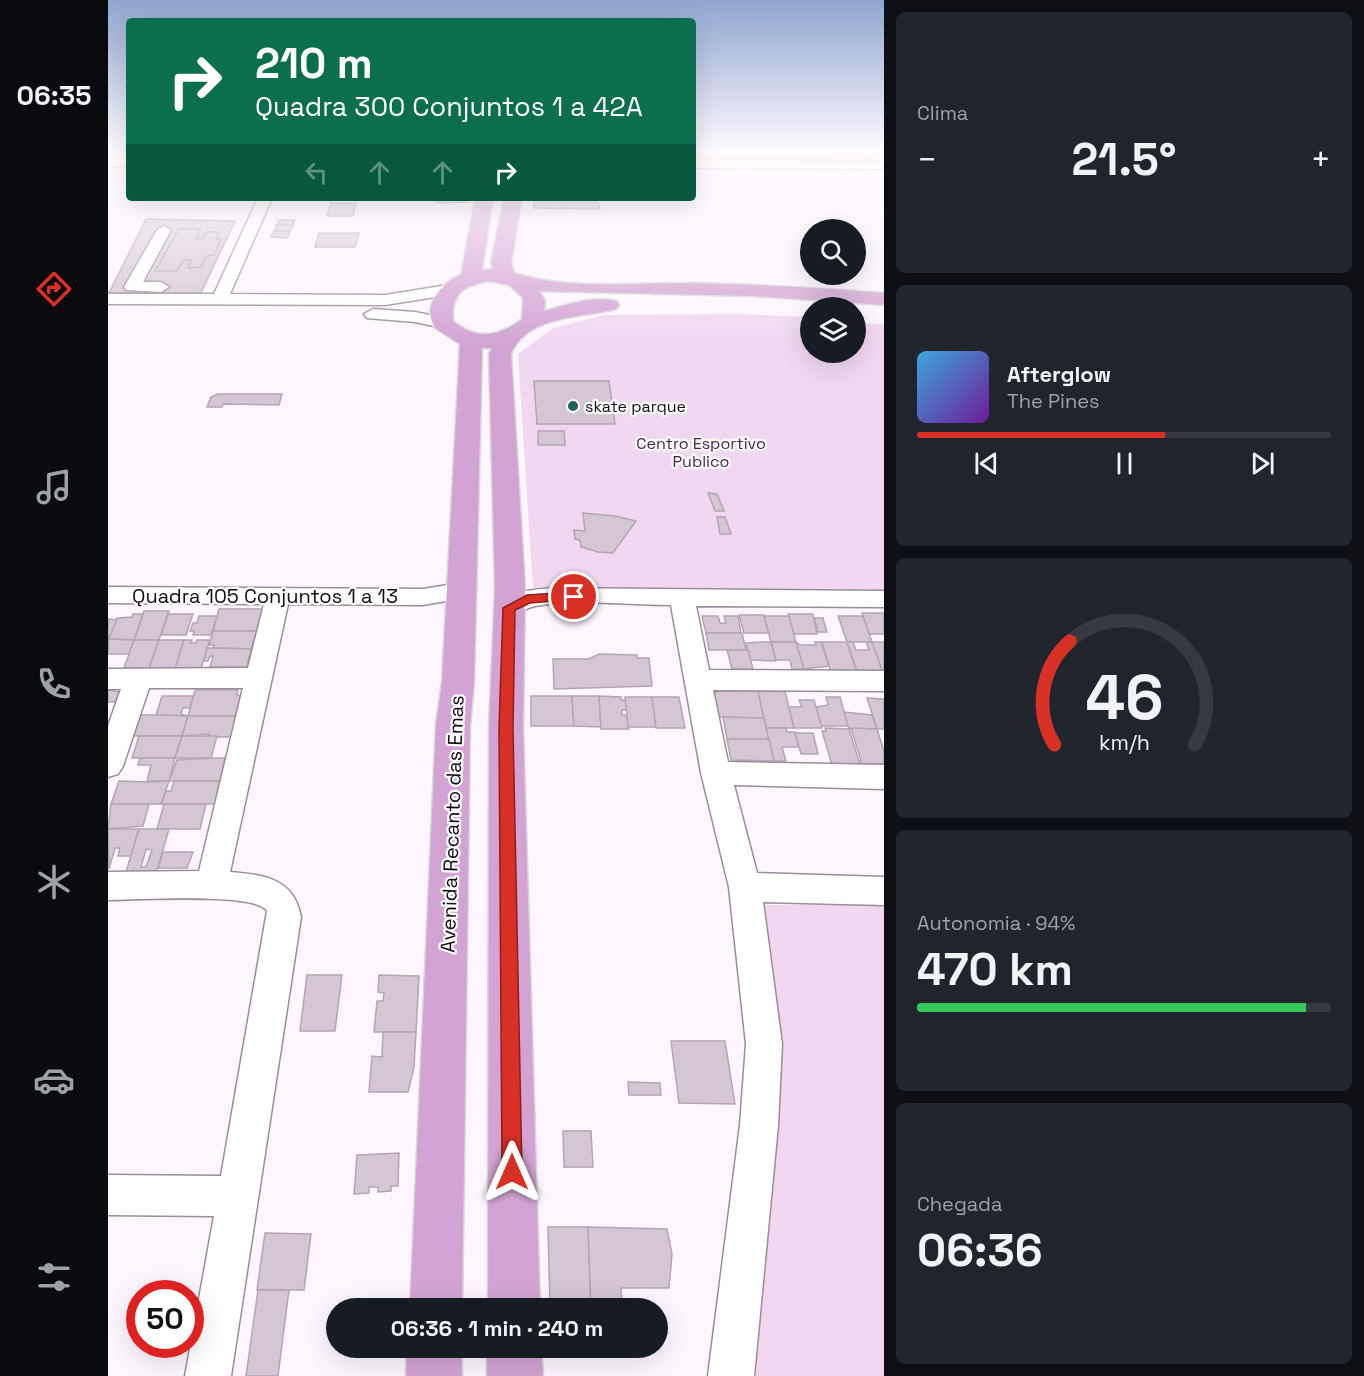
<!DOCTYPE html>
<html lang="pt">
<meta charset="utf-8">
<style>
body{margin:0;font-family:"Space Grotesk",sans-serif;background:#20242c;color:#f1f3f6;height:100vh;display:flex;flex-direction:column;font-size:22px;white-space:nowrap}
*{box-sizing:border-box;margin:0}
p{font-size:20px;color:#9ea1a6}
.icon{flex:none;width:33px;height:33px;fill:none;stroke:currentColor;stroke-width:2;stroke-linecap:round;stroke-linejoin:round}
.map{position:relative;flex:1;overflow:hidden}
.panel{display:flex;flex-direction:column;gap:12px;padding:12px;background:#0d0f14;width:480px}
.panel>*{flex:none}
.guide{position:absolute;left:18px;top:18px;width:570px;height:183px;border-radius:6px;box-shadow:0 6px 24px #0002;background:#0b6e4f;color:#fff;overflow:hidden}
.controls{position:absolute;left:692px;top:219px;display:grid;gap:12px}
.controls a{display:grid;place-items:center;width:66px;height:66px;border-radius:50%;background:#171b24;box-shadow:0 6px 24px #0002;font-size:30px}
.speed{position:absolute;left:18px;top:1280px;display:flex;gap:12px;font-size:30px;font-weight:700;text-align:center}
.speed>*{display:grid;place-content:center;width:78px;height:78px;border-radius:50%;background:#171b24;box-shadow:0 6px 24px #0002;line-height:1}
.speed .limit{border:9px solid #d22;background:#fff;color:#111}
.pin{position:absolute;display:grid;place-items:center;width:51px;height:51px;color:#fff;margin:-26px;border:3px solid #fff;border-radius:50%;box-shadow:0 2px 6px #0007}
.me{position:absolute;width:66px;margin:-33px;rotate:0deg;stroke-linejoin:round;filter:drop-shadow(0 0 4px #0008)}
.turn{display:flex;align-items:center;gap:21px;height:126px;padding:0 30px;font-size:27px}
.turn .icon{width:78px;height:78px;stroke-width:2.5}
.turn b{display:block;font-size:42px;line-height:51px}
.lanes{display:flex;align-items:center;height:57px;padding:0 30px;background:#0003;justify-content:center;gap:30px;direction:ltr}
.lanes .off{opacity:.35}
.big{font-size:45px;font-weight:800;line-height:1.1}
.panel .widget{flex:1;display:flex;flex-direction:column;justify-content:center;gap:9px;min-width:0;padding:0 21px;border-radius:9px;background:#20242c}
.panel .dial{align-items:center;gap:0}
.dial svg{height:156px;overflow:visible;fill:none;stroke:#363941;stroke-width:7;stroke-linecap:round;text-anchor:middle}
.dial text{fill:#f1f3f6;stroke:none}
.song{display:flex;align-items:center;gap:18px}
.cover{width:72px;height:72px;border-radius:9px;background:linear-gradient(135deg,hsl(200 70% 55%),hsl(280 70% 35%))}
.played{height:6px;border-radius:3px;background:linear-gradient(90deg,#d93025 60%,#363941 60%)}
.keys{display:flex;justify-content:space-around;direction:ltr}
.heat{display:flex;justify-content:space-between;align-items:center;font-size:33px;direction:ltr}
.charge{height:9px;border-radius:4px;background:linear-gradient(90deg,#34c759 94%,#363941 0)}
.trip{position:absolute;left:218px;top:1298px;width:342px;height:60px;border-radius:30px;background:#171b24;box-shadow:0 6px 24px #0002;font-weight:800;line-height:60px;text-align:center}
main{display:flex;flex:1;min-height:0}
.menu{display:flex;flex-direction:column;width:108px;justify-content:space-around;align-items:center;background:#090b0e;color:#9ea1a6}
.menu .icon{width:42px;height:42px}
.menu .active{color:#d93025}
.menu b{font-size:27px;color:#f1f3f6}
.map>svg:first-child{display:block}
.green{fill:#f1d7f0}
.building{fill:#d4c6d3;stroke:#b3a5b2;stroke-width:1.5;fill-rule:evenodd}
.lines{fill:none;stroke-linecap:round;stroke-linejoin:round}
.minor-casing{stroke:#9a8d99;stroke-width:3}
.major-casing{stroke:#d9d8d9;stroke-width:3}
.minor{fill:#fff;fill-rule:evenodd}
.major{fill:#d3a4d3;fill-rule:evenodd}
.route{fill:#d93025;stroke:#8d1f18;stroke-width:1.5}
.poi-dot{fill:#1e6456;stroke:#fff;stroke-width:2}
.labels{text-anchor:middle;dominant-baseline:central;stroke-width:4.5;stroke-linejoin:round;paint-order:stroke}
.far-poi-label{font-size:16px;fill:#110c11;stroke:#fff;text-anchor:start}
.far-park-label{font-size:16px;fill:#482349;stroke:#fff}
.street-label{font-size:20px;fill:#110c11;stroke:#fff}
</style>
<main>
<nav class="menu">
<b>06:35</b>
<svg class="icon active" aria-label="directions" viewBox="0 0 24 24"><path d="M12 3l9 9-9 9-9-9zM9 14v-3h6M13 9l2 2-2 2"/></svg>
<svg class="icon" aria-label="music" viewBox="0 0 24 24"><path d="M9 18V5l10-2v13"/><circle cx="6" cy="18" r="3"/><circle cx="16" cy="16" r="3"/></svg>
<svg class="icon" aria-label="phone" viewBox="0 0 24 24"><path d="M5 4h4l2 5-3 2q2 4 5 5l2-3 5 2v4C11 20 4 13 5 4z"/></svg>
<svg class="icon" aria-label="climate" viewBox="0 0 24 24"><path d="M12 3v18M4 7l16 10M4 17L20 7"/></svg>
<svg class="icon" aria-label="car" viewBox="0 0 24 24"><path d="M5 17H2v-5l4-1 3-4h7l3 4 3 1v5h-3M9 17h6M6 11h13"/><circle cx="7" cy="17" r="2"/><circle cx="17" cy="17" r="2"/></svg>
<svg class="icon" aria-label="filters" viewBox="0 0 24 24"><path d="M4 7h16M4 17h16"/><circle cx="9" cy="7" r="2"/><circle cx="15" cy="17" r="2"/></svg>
</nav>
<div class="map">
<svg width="776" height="1376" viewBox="0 0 776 1376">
<rect width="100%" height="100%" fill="#fef6fe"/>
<g class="green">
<polygon points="629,314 702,317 702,352 747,352 747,323 776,324 776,590 425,589 410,354 446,328 496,315"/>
<polygon points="656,905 776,905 776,1376 644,1376 668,1044"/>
</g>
<g class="building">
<polygon points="587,153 603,153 606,160 589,160"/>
<polygon points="723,153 736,153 742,161 729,161"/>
<polygon points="749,153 755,161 742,161 736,153"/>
<polygon points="761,153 774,153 776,161 767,161"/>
<polygon points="329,198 361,198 361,202 332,203 328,202"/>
<polygon points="426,198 488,198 492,209 426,208"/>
<polygon points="223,203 248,203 245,216 219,216"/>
<polygon points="38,219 127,221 93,293 1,293"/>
<polygon points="170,220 187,220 185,225 170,225"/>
<polygon points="168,225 185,225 182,231 167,231"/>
<polygon points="71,229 92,229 88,239 94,239 99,232 111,232 108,239 113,240 106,255 99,256 93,267 80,268 83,260 76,260 68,271 47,271"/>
<polygon points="166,231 182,231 180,238 163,237"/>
<polygon points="211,233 251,233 247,247 207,247"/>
<polygon points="426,381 501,381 507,424 429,424"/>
<polygon points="110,394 174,394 171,405 115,404 114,407 99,407 103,397"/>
<polygon points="430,431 456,431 457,445 430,445"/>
<polygon points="600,493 609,494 616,511 607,511"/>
<polygon points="475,513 507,516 528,521 505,553 490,552 473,547 472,540 467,539 466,530 477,531"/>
<polygon points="609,517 617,517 623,534 612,534"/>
<polygon points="111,609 155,609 149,631 105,631"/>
<polygon points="36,611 61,611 51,640 26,640"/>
<polygon points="754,613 776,613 776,634 761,634"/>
<polygon points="25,614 35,614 26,640 1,639 9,618 24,617"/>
<polygon points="60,614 85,614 78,635 53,635"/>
<polygon points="680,614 705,614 709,634 686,634"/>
<polygon points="631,615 656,615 661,633 636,633"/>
<polygon points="109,616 103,635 85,635 86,631 82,631 85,623 89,623 91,616"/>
<polygon points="594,616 610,616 612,623 618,623 616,616 630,616 633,633 598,633"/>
<polygon points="656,616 681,616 688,642 663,642"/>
<polygon points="730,616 755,616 764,642 739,642"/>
<polygon points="706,618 715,618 719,632 710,632"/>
<polygon points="0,619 9,620 1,638 0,638"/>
<polygon points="105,631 149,631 143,649 105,648 106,645 101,645"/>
<polygon points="598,633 634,633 638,650 601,650"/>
<polygon points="1,639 26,640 21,654 0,654"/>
<polygon points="26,640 51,640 41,668 16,668"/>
<polygon points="51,640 76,640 66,672 40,671"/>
<polygon points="76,640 84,640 83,643 88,643 89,640 102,640 92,672 66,672"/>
<polygon points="653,642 663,642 668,661 642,660 638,643"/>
<polygon points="663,642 688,642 696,669 684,669 682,660 668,660"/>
<polygon points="688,642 692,645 708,645 707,642 713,642 721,666 696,669"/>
<polygon points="714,642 739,642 749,673 723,673"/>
<polygon points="739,642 745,642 748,650 761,650 758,642 764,642 776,674 750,674"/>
<polygon points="764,642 776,642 776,670 774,670"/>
<polygon points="99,648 105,648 143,649 139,667 102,667 105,656 102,656 100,661 96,661"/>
<polygon points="619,650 640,650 645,669 624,669"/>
<polygon points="491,654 529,655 529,658 541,658 544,686 446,689 445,659 481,659"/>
<polygon points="0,690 12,692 10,702 0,702"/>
<polygon points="87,690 130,690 129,695 133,696 127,716 80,716"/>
<polygon points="610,691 650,691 656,718 607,717 605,694"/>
<polygon points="650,691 677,691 686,728 658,728"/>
<polygon points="54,696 85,696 82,708 75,708 73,714 80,716 48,715"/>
<polygon points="423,696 464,696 466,726 423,726"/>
<polygon points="464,696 491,696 493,727 466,726"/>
<polygon points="491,696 513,697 513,700 518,700 519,710 514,710 514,715 519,715 521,729 493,729"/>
<polygon points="517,697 544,697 548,727 520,727"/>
<polygon points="544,697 571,697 577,728 548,728"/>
<polygon points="718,697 732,697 740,726 713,726 708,707 720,705"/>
<polygon points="759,698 776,699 776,729 769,729"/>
<polygon points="691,700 706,700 714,728 686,728 681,707 694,707"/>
<polygon points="736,712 764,715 769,729 741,729"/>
<polygon points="31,715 50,715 80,716 74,736 24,736"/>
<polygon points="80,716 128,716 123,737 101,737 101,734 74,736"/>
<polygon points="615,717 656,718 661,739 619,739"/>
<polygon points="658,728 678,728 679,732 687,732 691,747 674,747 678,761 666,761"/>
<polygon points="717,728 741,729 752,765 724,765 714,731 718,731"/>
<polygon points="743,728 769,729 776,751 776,764 752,764 751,761 753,761"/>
<polygon points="687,733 705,733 710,754 693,754"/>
<polygon points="31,736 74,736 67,758 24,758"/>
<polygon points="74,736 109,736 103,758 67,758"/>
<polygon points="619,739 661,739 666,761 623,760"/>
<polygon points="32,758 67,758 61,781 39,781 43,765 30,765"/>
<polygon points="103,758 117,758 112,781 61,781 69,760"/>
<polygon points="11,781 41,782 61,781 53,804 3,804"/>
<polygon points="66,781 112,781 107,804 53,804 58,791 63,791"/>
<polygon points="3,804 41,804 35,826 0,829"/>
<polygon points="56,804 98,804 92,829 49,829"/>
<polygon points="0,829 31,829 23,856 10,856 12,848 7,848 1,869"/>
<path d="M31 829H61L48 874 17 875ZM38 849 44 850 38 867H33Z"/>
<polygon points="55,852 85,852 79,868 50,868"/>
<polygon points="199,975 234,975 227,1031 192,1031"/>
<polygon points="271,975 311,976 308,1032 266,1032 269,1001 275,1001 276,993 270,992"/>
<polygon points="275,1032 308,1032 306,1067 300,1092 261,1092 264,1056 274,1057"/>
<polygon points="563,1041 617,1041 627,1104 571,1103"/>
<polygon points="520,1082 552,1083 553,1095 521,1095"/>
<polygon points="455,1131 483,1131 485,1167 456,1167"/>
<polygon points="291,1153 290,1186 283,1186 283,1191 270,1192 270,1187 261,1187 261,1193 246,1194 249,1155"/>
<polygon points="440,1227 480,1227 483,1308 442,1308"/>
<polygon points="480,1227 559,1229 564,1254 561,1288 513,1288 514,1302 510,1303 511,1308 483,1308"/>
<polygon points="157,1233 203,1234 196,1290 149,1290"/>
<polygon points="150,1290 181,1290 170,1376 138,1376"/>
</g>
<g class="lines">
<defs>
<g id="minor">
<rect x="0" y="159" width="21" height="8"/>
<polygon points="585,160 776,161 776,169 585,168"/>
<polygon points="150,198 164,198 122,294 277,295 340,285 348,290 340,295 277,305 0,304 0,294 106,294"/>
<polygon points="56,226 63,230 35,282 53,282 61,287 53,292 18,290 16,287 49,230"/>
<polygon points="265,309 307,312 341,319 344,323 335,328 307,322 259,318 256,314"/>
<path d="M352 583 361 585 364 591 361 597 315 605 180 604 122 872C156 875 186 878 193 917L123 1376H77L106 1216 0 1215V1175L113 1176 159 911C149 892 25 900 0 900V872L91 871 135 688H41L15 766 10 774 0 777V726L13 689H0V669L140 668 156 604 0 603V587L315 589Z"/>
<path d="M445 588 776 591V607L588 606 601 670 776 671V691L605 690 620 762 776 765V789L626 785 649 873 776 877V905L655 902 674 1044 670 1125 646 1376H600L632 1125 638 1044 621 887 593 773 563 605C519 605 471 599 427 606 414 609 407 618 392 614L389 608C399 590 426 590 445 588Z"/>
</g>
<g id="major">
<path d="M367 198H385L374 270 385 269 383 263 396 198H414L403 263 406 273C460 290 523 283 579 283 645 284 710 288 776 293V305L645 296 431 291 437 300 436 311C458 305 485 295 508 301L511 305 508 309C473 318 419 315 403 354L417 588 415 728 432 1308H380L381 728 387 588 381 354 384 348H374L366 682 362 725 354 1308H302L328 725 334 682 352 344 327 328C313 306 334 282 353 275ZM382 281 401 285 415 298 414 319C391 337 368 341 345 321 343 293 356 285 382 281Z"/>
<polygon points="299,1347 353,1347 354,1376 298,1376"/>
<polygon points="379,1347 433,1347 435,1376 379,1376"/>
</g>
</defs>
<use href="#minor" class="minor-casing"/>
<use href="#major" class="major-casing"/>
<use href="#minor" class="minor"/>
<use href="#major" class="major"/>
</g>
<linearGradient id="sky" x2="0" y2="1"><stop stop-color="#8fa5cf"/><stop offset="0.44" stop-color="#fffbff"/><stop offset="1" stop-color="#fffbff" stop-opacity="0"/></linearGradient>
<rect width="776" height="345" fill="url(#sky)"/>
<polygon class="route" points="466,592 472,597 470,599 422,603 407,610 405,728 414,1172 411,1179 404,1182 397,1179 394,1172 391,728 395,608 419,595"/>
<circle class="poi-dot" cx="465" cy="406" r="6"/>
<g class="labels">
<g class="far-poi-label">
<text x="477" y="406">skate parque</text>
</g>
<g class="far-park-label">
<text x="593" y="443">Centro Esportivo<tspan x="593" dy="18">Publico</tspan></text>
</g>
<g class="street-label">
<text x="157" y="596">Quadra 105 Conjuntos 1 a 13</text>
<text transform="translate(344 824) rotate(-88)">Avenida Recanto das Emas</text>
</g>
</g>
</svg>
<div class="controls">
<a><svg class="icon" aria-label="search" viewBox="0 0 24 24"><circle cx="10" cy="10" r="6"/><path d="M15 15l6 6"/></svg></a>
<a><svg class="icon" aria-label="layers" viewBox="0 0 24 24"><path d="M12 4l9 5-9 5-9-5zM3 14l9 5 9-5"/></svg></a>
</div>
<div class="speed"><div class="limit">50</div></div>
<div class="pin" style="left:466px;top:597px;background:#d93025"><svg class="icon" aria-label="arrive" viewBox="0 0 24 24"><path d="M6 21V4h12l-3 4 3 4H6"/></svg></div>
<svg class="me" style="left:404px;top:1172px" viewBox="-20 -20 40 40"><path d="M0-17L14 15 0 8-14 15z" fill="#d93025" stroke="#fff" stroke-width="4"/></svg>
<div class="trip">06:36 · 1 min · 240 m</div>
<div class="guide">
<div class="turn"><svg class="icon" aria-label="right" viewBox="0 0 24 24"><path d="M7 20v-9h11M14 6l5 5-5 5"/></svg><div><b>210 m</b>Quadra 300 Conjuntos 1 a 42A</div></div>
<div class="lanes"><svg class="icon off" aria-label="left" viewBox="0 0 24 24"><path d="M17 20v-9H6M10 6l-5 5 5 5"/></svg><svg class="icon off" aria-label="ahead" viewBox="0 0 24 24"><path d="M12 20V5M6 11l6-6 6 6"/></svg><svg class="icon off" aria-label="ahead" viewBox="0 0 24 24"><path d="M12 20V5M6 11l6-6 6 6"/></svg><svg class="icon" aria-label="right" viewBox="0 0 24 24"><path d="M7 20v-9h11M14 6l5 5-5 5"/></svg></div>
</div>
</div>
<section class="panel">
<div class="widget"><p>Clima</p>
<div class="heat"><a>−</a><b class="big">21.5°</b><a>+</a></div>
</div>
<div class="widget">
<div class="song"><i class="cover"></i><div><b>Afterglow</b><p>The Pines</p></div></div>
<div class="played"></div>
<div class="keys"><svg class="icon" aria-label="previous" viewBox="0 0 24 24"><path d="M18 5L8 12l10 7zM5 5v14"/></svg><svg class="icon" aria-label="pause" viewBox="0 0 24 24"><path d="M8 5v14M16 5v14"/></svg><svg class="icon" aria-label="next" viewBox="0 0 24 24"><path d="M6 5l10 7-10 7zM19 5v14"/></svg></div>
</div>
<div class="widget dial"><svg viewBox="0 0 100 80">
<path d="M14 69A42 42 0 1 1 86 69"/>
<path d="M14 69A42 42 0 0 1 22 16" stroke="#d93025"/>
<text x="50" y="56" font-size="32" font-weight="700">46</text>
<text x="50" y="72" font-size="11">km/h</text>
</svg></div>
<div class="widget"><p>Autonomia · 94%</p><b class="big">470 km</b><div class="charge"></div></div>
<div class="widget"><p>Chegada</p><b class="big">06:36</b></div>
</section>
</main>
